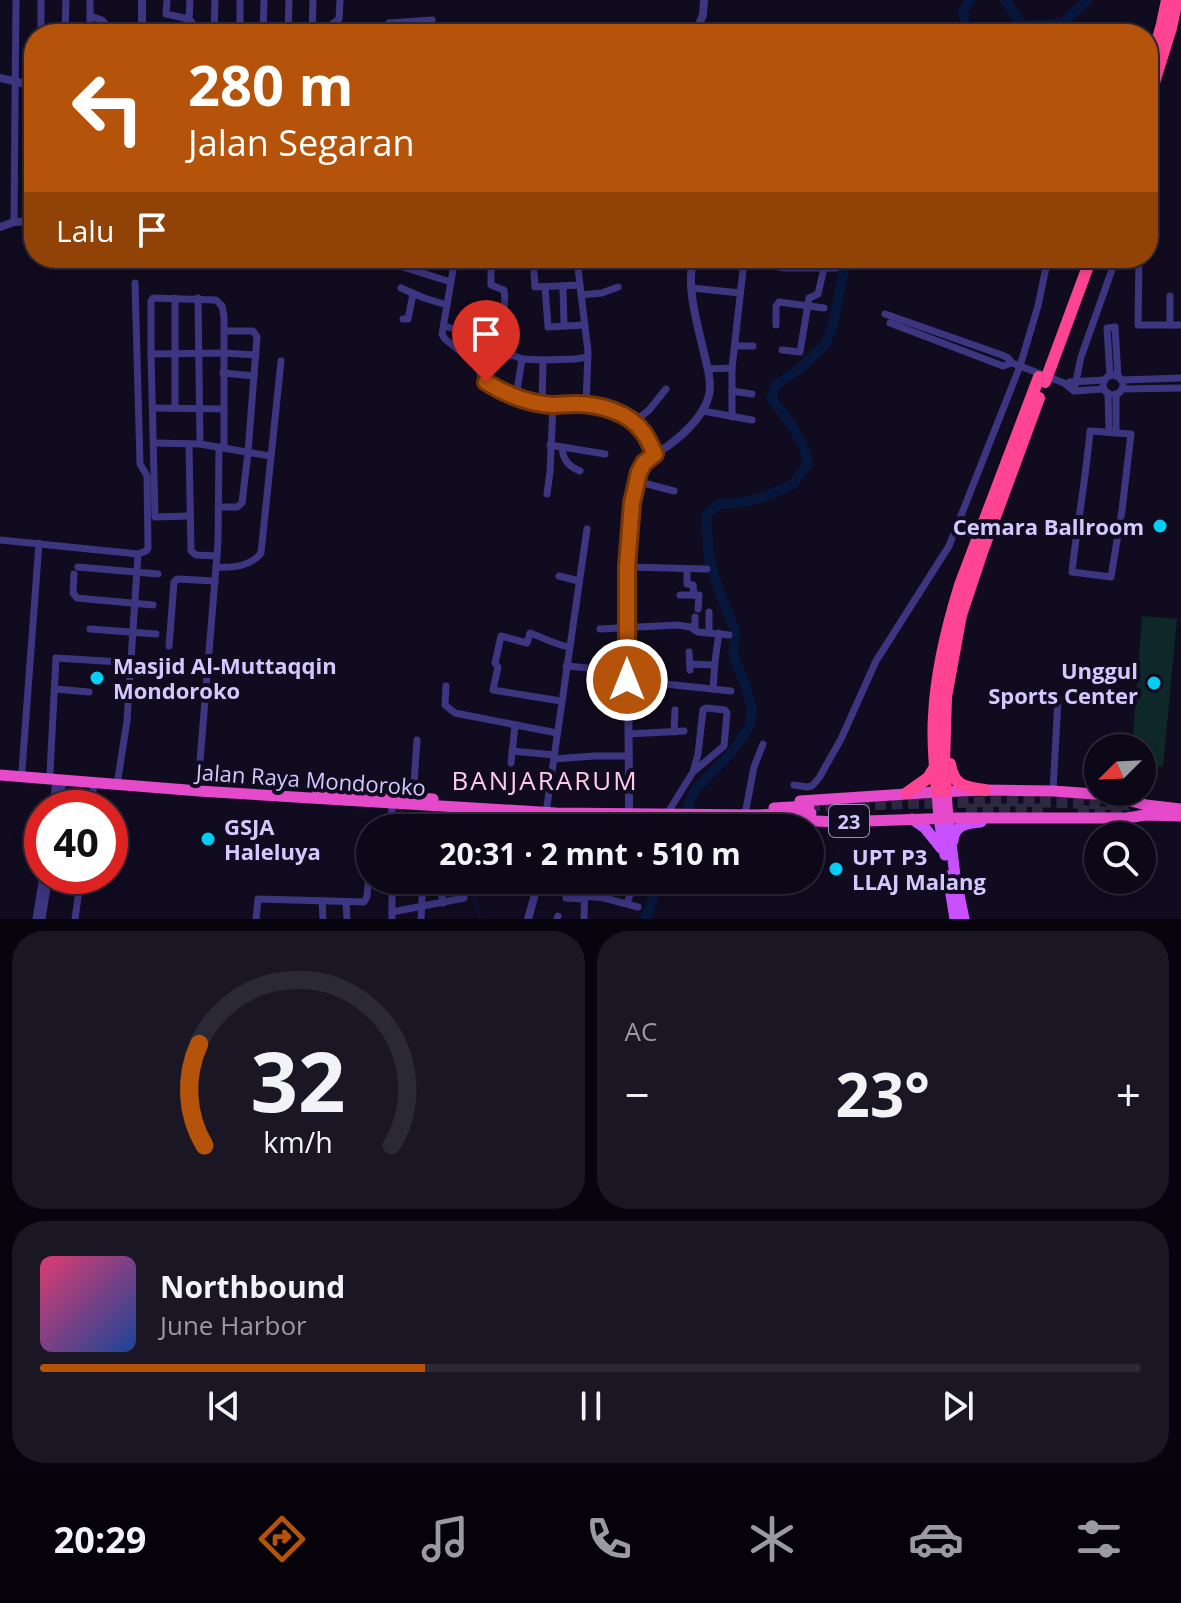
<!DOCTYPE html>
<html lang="id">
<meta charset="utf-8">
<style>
body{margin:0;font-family:"Open Sans",sans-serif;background:#1a1624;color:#f1f3f6;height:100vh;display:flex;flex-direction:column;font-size:30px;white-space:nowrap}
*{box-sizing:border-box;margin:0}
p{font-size:26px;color:#9a9aa1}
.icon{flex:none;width:44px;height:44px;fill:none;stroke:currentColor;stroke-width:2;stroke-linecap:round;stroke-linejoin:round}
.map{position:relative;height:919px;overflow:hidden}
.drawer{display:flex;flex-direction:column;gap:12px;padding:12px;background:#07040d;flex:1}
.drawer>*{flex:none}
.guide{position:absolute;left:24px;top:24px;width:1134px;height:244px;border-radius:32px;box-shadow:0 4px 12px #0003,0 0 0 2px #2c2936;background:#b45309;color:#fff;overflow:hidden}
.needle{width:52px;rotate:246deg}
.tools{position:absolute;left:1084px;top:734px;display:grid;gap:16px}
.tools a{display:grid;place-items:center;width:72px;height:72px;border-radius:50%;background:#0c0817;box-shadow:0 4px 12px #0003,0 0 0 2px #2c2936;font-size:40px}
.speed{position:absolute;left:24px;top:790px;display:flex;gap:16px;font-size:40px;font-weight:700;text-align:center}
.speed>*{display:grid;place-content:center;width:104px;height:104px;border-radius:50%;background:#0c0817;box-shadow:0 4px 12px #0003,0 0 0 2px #2c2936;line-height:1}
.speed .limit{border:12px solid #d22;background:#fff;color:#111}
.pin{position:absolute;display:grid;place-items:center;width:68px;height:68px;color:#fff;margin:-82px -34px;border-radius:50% 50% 50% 0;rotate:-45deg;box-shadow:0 0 8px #0007}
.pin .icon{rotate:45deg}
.me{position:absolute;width:88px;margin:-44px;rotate:0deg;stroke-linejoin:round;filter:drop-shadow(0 0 6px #0008)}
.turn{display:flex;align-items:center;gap:28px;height:168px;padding:0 32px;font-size:36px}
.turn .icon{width:104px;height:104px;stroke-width:2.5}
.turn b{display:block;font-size:56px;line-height:68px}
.then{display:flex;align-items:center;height:76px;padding:0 32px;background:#0003;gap:16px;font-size:30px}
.big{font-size:60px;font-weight:700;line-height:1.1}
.drawer .card{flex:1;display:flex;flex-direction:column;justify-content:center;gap:12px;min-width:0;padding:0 28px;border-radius:32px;background:#1a1624}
.drawer .dial{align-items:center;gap:0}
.dial svg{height:208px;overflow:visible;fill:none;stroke:#2c2936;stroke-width:7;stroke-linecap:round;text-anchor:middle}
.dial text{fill:#f1f3f6;stroke:none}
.song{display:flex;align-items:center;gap:24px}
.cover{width:96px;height:96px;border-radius:12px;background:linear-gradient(135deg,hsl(340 70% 55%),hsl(220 70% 35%))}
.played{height:8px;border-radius:4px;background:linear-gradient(90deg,#b45309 35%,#2c2936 35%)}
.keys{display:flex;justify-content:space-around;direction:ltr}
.heat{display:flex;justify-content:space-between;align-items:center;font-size:44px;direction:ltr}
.drawer .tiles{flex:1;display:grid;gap:12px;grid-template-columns:1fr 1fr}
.card:last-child{grid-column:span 2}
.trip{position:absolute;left:356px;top:814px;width:468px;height:80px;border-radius:40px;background:#0c0817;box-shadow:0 4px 12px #0003,0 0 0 2px #2c2936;font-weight:700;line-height:80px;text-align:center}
.tabs{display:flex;height:128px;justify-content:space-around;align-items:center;background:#050309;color:#9a9aa1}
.tabs .icon{width:56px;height:56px}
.tabs .selected{color:#b45309}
.tabs b{font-size:36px;color:#f1f3f6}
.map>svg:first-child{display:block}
.green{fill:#0e2829}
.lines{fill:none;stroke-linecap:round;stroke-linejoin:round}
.stream{stroke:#07173c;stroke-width:2}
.river{stroke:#07173c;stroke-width:10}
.trunk-tunnel{stroke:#2d2841;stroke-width:11;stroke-dasharray:11 5.5;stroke-linecap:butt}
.minor{stroke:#3c3580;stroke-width:7}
.tertiary{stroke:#3c3580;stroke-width:8}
.primary{stroke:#c850ff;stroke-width:11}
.trunk{stroke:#e44ac9;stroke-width:11}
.motorway{stroke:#ff4493;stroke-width:12}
.motorway-bridge{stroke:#ff4493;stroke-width:12}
.route-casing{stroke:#753606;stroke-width:20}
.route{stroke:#b45309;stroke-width:14}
.poi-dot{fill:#00cef4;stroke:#100b1f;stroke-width:3}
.labels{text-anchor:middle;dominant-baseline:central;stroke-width:8;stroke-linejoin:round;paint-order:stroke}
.shield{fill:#100b1f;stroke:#9890bc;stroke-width:2}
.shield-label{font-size:20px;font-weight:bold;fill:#d3c9ff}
.poi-label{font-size:22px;font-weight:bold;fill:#d3c9ff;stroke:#100b1f;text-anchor:start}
.street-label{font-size:22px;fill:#d3c9ff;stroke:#100b1f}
.quarter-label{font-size:26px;letter-spacing:2px;fill:#ffcbe9;stroke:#100b1f}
</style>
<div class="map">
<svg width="1181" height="919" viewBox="0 0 1181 919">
<rect width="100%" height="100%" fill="#100b1f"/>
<polygon class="green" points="1142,616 1177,619 1163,767 1142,765 1142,748 1132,748"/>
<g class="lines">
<polyline class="stream" points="468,880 481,919"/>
<g class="river">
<polyline points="1004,0 1007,2 1022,26 1063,23 1087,0"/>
<polyline points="966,34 963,11 970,0"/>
<path d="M683 828 690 801 695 790 732 752 750 725 752 709 745 684 733 655 735 630 719 591 709 558 706 515 719 504 738 503 762 498 793 484 808 464C804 438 786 418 771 398L776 385 799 369 825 345 833 325 846 258"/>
<polyline points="645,919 660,880"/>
</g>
<g class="trunk-tunnel">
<polyline points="809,806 1016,801 1128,805"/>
<polyline points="966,809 1045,809"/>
<polyline points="1078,810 1129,814"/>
</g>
<g class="minor">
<polyline points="41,0 41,34"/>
<polyline points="167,0 166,14 189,19 202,34"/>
<polyline points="90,16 102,20 114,34"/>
<polyline points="189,19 190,0"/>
<polyline points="389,23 432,20 432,34"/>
<polyline points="65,34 66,0"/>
<polyline points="90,34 90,0"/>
<polyline points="214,34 215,0"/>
<polyline points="240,34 240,0"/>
<polyline points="263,34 264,0"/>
<polyline points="288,34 289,0"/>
<polyline points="312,34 313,0"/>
<polyline points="318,34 339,19 340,0"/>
<polyline points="14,222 16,0"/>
<polyline points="374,258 451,282"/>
<path d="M455 258 442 334 445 339 477 365 482 380C502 393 527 403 551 405 560 405 568 404 576 404 593 404 616 409 630 419 642 427 649 441 655 454"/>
<polyline points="728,258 785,268 836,268"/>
<polyline points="1139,258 1138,325 1181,325"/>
<polyline points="300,261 300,258"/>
<polyline points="534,273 535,287 579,285"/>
<polyline points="545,287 548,327 585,325"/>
<polyline points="401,288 424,298 447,305"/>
<polyline points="563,288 564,326"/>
<polyline points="692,288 740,293"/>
<polyline points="581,295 602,293 618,287"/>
<polyline points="1170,296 1170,325"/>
<polyline points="175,298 175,408"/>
<polyline points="198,298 200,444"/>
<polyline points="885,314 1002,355 1008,358 1012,363"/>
<polyline points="403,319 408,319 413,294"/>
<polyline points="890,323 1003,366 1012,363 1020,366 1038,306 1048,258"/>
<polyline points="776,325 776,306 779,302 824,308"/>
<polyline points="444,326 471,334 496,338"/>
<polyline points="735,346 753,346"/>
<polyline points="782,350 800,352 809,298 818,294 824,268"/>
<polyline points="491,353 515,356 522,359"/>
<polyline points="151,354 224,353 256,355"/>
<path d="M477 365C483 362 488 359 491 352 499 338 507 306 504 290L491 285V265"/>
<polyline points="708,369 732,368"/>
<polyline points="223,373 254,376"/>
<circle cx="1113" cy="385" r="10"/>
<polyline points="1110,376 1107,328 1115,327 1118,377"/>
<polyline points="1121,380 1181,378"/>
<polyline points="1070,382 1105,380"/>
<polyline points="1122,389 1181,388"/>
<polyline points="732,391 752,394"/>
<polyline points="1074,391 1081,357 1114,264"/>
<polyline points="1108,393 1109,432"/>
<polyline points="516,397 522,359 543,360"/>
<polyline points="542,403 543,360 575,359 588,357"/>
<polyline points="586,405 588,352 578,268 591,264 625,265 629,263 630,258"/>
<polyline points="153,408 224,409"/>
<polyline points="703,411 752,420"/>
<polyline points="732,417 732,368 744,261"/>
<polyline points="634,422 649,410 666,389"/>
<path d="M1090 431 1131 434 1122 510 1111 577 1072 572C1077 525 1086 478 1090 431Z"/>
<polyline points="1116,433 1116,394"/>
<polyline points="154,443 200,444 270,456"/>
<polyline points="189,444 191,551 196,555 217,556"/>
<polyline points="550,445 605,454"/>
<path d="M562 447C563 460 568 466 580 471"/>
<polyline points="636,481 674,491"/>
<polyline points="547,494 550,472 553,405"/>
<polyline points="219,507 237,507 242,503 248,452 257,337 253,331 225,331"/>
<polyline points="190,516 155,517 151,354 151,301 153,298 216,300 222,306 224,316 224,448"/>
<polyline points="0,540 138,554"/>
<polyline points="78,567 158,574"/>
<path d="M216 567C231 568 251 566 261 553L281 361"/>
<polyline points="627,567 707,569"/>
<polyline points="687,569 687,584 693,585 694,595 699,595 698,609"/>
<polyline points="74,574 73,593 77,598 153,605"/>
<polyline points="559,576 579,581"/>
<polyline points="680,595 694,595"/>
<polyline points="90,629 156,634"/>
<polyline points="600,629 678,625 690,627 698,632 729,635"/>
<polyline points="695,630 695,617"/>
<polyline points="709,633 709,612"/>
<polyline points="169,646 174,582 177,579 215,581"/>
<polyline points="689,652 690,670"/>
<polyline points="690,664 714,665"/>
<polyline points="566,666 599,669 627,668"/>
<polyline points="627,680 731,691"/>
<polyline points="446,686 445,705 455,713 557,733"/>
<polyline points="56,689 89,692"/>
<polyline points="713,689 715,661 719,633"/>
<path d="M561 701 493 690 498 667 495 663 501 636 527 643 530 633C544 638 554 644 569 647"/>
<polyline points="674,732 675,710"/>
<polyline points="629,734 684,731"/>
<polyline points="512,751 554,755"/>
<polyline points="554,759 595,756 629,756"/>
<polyline points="511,763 515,725"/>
<polyline points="22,770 39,543"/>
<polyline points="50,772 56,658 152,664"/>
<polyline points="117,785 127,721 138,554 146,551 148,548 147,476 140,464 135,283"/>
<polyline points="198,785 218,543 219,447"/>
<polyline points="794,785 807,787 812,786 819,778 841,739 876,661 949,546 1020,366 1064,383 1074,391 1104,389"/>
<polyline points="1053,791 1058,699"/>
<polyline points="413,798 417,740"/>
<polyline points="547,806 587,529"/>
<polyline points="53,808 56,779"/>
<polyline points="59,808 63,780"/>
<polyline points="91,808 94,783"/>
<polyline points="670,809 693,772 724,746 727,713 725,710 706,708 703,710 698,754 693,772"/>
<polyline points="746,809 754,767 763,744"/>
<polyline points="391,828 392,804"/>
<polyline points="392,880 392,919"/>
<polyline points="440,880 443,903"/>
<polyline points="585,896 604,898 638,907"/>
<polyline points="566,898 584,899"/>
<polyline points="322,901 323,919"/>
<polyline points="346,902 347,919"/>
<polyline points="627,903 631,892"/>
<polyline points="392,912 464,898"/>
<polyline points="36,919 43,876"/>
<polyline points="42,919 49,876"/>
<polyline points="75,919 81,876"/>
<polyline points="256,919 258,899 364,902 367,897 370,861"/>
<polyline points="421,919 423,880"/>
<polyline points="557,919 558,916"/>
<polyline points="584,919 585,880"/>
</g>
<g class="tertiary">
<polyline points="142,0 142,34"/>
<polyline points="695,34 703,15 704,0"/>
<polyline points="0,78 34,86"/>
<polyline points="0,227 14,222 34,221"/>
<path d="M629 808C629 745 628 682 627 619 627 578 624 514 638 475 643 460 656 454 668 446 684 434 704 416 709 395 712 382 707 366 704 353 698 326 685 285 694 258"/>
<polyline points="553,828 556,813"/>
<polyline points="528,919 539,880"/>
</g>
<g class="primary">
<polyline points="948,818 955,876 964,919"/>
<polyline points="912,819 925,828 941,848"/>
<polyline points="939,819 945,855"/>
<path d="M953 841C954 825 967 823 981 822"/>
<polyline points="948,876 955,919"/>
</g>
<g class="trunk">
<polyline points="0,775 199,791 556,813 758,815 811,813"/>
<polyline points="946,791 948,818"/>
<polyline points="318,792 433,799"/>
<polyline points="937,792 939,819"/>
<polyline points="800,801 937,792 985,790 1053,791 1109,795 1146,805 1181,809"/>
<polyline points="774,808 809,806"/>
<polyline points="798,820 836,822 956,818 1127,818 1145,815 1181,816"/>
</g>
<g class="motorway">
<polyline points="1148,74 1162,24 1167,0"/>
<polyline points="1148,102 1171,28 1177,0"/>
<polyline points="1051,366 1091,258"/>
<path d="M950 764C954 787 965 787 985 790"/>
<polyline points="946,791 944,766 946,697 961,615 982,552 1039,398"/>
<path d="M937 792C935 767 932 741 934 716 936 671 947 627 960 585L1039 377"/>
<polyline points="907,793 928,778 935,767"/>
</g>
<polyline class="motorway-bridge" points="1045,382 1051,366"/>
</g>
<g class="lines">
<defs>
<path id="route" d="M486 382C505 394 528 403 551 405 559 405 567 404 576 404 599 404 629 412 643 432 648 438 651 447 655 454L644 463 639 472 632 503 627 567V680"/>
</defs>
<use href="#route" class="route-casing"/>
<use href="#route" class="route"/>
</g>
<g class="poi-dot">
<circle cx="1160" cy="526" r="8"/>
<circle cx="97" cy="678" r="8"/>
<circle cx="1154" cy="683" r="8"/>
<circle cx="208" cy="839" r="8"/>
<circle cx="836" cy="869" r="8"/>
</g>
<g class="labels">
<rect class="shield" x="829" y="805" width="40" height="32" rx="6"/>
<g class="shield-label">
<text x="849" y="821">23</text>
</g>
<g class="poi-label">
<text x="1144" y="526" text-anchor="end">Cemara Ballroom</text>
<text x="113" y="665">Masjid Al-Muttaqqin<tspan x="113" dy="25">Mondoroko</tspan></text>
<text x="1138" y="670" text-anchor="end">Unggul<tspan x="1138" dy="25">Sports Center</tspan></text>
<text x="224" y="826">GSJA<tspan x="224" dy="25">Haleluya</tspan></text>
<text x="852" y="856">UPT P3<tspan x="852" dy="25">LLAJ Malang</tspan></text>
</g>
<g class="street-label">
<text transform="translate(311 779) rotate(4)">Jalan Raya Mondoroko</text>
</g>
<g class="quarter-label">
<text x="545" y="780">BANJARARUM</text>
</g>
</g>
</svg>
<div class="tools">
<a><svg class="needle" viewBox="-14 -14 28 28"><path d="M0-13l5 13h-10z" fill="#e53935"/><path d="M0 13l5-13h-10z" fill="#9a9aa1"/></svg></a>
<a><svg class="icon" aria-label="search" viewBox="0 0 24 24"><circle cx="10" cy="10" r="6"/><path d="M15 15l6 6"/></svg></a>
</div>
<div class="speed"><div class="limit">40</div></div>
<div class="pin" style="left:486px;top:382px;background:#d93025"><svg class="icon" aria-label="arrive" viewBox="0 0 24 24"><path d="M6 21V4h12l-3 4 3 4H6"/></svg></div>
<svg class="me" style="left:627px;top:680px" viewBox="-20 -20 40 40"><circle r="17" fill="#b45309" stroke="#fff" stroke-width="3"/><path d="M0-11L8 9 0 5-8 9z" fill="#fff"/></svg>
<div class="trip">20:31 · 2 mnt · 510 m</div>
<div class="guide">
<div class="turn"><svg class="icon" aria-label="left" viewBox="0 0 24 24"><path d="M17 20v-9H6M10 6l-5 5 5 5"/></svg><div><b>280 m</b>Jalan Segaran</div></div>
<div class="then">Lalu<svg class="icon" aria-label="arrive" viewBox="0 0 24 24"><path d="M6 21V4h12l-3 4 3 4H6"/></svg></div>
</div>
</div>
<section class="drawer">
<div class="tiles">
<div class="card dial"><svg viewBox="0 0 100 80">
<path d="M14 69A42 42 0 1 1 86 69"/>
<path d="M14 69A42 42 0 0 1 12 30" stroke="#b45309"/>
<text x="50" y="56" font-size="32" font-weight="700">32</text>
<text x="50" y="72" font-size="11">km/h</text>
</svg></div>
<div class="card"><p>AC</p>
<div class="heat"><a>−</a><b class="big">23°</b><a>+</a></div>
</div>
<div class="card">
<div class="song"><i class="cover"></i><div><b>Northbound</b><p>June Harbor</p></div></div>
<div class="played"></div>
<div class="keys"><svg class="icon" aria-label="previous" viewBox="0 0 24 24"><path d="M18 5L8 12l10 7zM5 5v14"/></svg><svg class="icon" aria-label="pause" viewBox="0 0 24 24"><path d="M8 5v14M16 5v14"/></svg><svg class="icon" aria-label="next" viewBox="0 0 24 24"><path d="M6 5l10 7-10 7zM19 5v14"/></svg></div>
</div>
</div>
</section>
<nav class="tabs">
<b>20:29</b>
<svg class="icon selected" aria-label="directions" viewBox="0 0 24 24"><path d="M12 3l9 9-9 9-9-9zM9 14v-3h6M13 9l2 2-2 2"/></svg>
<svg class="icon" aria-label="music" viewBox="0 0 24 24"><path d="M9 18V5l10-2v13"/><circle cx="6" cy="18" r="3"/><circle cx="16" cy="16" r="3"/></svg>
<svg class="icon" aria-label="phone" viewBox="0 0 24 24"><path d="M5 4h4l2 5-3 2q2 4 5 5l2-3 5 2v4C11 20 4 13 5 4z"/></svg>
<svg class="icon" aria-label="climate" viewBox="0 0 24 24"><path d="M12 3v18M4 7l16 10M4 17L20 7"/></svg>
<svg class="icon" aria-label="car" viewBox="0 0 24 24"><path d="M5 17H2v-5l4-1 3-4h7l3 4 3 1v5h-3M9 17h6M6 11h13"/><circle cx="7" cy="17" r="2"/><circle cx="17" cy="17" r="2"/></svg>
<svg class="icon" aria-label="filters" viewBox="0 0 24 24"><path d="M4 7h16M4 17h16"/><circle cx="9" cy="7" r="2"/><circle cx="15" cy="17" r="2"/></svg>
</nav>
